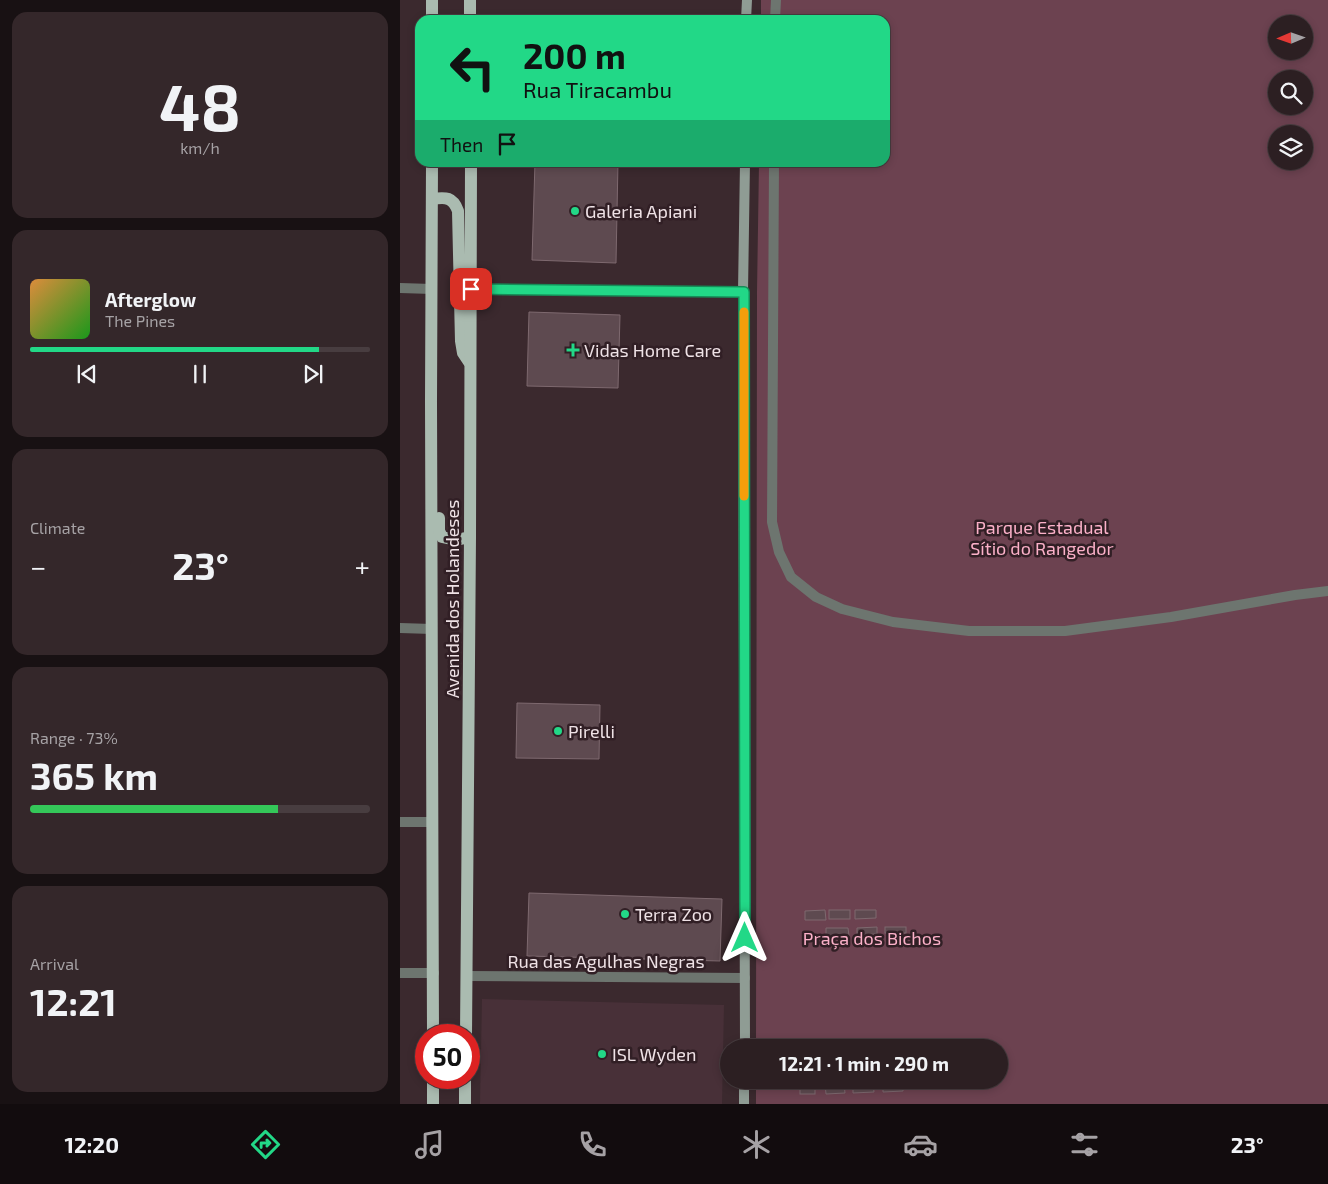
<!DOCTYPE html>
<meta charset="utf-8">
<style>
body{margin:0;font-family:"Exo 2",sans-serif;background:#34272a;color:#f1f3f6;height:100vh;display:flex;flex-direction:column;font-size:19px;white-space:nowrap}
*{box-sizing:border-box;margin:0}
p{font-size:16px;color:#a6a2a5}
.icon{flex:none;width:28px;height:28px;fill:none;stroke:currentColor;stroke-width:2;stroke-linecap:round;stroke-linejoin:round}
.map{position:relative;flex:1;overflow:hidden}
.panel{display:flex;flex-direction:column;gap:12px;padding:12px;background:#181113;width:400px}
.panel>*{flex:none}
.hud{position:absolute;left:15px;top:15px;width:475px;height:152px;border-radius:15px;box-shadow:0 2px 8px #0003,0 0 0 1px #483d40;background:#22d887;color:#111;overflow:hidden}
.needle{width:32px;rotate:268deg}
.fabs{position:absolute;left:868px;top:15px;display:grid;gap:10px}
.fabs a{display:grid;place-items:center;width:45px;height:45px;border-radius:50%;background:#2c1f22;box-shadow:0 2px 8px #0003,0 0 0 1px #483d40;font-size:25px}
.speed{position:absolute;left:15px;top:1024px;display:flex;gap:10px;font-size:25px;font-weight:700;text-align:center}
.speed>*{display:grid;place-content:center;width:65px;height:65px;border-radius:50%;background:#2c1f22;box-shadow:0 2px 8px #0003,0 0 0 1px #483d40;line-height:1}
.speed .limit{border:8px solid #d22;background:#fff;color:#111}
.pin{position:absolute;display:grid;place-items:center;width:42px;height:42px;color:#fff;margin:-21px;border-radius:10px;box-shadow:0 2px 8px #0006}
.me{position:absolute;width:55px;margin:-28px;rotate:0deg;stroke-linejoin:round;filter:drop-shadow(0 0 4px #0008)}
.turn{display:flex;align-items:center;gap:18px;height:105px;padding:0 25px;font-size:22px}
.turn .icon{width:65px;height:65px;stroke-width:2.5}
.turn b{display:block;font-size:35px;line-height:42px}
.then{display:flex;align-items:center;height:48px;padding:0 25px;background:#0003;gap:10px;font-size:19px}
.big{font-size:38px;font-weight:700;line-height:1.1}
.panel .widget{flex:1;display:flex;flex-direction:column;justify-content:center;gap:8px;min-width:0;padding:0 18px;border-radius:15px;background:#34272a}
.panel .dial{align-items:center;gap:0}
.dial b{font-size:65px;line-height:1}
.song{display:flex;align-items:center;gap:15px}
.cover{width:60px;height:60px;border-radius:8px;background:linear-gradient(135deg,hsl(30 70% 55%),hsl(120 70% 35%))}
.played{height:5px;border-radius:2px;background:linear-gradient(90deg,#22d887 85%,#483d40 85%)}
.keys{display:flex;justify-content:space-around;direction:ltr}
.heat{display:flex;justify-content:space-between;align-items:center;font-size:28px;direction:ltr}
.charge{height:8px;border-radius:4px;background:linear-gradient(90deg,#34c759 73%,#483d40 0)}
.trip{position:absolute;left:320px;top:1039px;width:288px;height:50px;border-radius:25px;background:#2c1f22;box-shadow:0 2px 8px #0003,0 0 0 1px #483d40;font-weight:700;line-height:50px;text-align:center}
.menu{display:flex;height:80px;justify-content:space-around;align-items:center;background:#120c0e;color:#a6a2a5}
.menu .icon{width:35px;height:35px}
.menu .on{color:#22d887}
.menu b{font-size:22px;color:#f1f3f6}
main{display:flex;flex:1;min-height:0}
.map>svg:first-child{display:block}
.built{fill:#483038}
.green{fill:#6c4250;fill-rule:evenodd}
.building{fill:#5e4a50;stroke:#7e696f}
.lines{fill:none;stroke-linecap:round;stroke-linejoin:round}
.service{stroke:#6d756f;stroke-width:10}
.pedestrian{stroke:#6d756f;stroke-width:10}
.minor{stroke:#6d756f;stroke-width:10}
.secondary{stroke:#8f9c94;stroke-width:10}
.primary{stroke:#aabbb0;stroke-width:12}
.route-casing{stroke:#168c58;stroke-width:12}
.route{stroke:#22d887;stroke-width:9}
.slow{stroke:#f59e0b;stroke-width:9}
.poi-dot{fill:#22d887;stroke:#311f25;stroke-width:2}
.labels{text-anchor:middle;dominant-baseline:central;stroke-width:5;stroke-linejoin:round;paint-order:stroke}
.poi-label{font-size:18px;fill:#efe2e6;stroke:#311f25;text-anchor:start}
.park-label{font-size:18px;fill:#fcb1c9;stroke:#311f25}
.street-label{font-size:18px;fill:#efe2e6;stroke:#311f25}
</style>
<main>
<section class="panel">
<div class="widget dial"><b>48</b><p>km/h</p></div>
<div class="widget">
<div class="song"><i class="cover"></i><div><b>Afterglow</b><p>The Pines</p></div></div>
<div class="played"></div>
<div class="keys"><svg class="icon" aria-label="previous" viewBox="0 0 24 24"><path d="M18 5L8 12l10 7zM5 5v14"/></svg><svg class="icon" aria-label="pause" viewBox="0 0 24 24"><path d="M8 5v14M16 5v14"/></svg><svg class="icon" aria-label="next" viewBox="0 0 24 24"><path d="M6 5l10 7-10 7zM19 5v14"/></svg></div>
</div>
<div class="widget"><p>Climate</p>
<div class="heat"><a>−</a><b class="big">23°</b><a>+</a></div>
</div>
<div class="widget"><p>Range · 73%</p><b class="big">365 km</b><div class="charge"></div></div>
<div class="widget"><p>Arrival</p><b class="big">12:21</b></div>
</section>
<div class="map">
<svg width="928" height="1104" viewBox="0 0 928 1104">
<rect width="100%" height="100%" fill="#3b292e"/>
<polygon class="built" points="82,999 324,1005 322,1104 80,1104"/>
<path class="green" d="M361 0H928V1104H356V1080H599V1048L356 1047 357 292 359 163 485 162V20H361ZM876 24H904V51H876ZM876 79H904V106H876ZM876 134H904V161H876Z"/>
<g class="building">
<polygon points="135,162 218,162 216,263 132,260"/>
<polygon points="129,312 220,315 218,388 127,386"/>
<polygon points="117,703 200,705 199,759 116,758"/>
<polygon points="129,893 322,899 320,961 127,956"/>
<polygon points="425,910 426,920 405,920 405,911"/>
<rect x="429" y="910" width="21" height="9"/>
<polygon points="455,910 476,910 476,918 455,919"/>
<polygon points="477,927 477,934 457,935 457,928"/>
<rect x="485" y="927" width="21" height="6"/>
<polygon points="426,928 448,928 449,936 426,936"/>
<polygon points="425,1083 444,1083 445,1093 426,1094"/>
<polygon points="473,1083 474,1092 453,1093 453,1084"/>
<polygon points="483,1083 503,1083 503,1091 483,1092"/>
<rect x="400" y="1084" width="15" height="10"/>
</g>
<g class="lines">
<g class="service">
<polyline points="0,628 32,629"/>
<polyline points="0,822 33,822"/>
</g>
<g class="pedestrian">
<polyline points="375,20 376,0"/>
<polyline points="374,162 372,522 379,552 391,577 416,597 442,609 493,622 569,631 665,631 771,617 895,595 928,591"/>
</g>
<g class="minor">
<polyline points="0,288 32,289"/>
<polyline points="71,289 343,292"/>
<polyline points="0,973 34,973"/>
<polyline points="66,976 345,978"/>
</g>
<g class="secondary">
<polyline points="346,20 347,0"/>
<polyline points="345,1048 343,292 345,162"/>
<polyline points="344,1104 344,1080"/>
</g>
<g class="primary">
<polyline points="70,0 70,20"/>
<polyline points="32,20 32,0"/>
<polyline points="32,162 31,402 33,1035"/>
<path d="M32 199C46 197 53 197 58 211L61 341 63 353 69 362"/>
<polyline points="39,518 39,531 42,537 56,540 70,537"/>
<polyline points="66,1035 70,537 71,162"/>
<polyline points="33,1104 33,1078"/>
<polyline points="65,1104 65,1078"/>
</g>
</g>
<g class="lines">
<defs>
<polyline id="route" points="71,289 344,292 345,938"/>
</defs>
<use href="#route" class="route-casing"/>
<use href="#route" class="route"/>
<polyline class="slow" points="344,312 344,496"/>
</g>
<g class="poi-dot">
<circle cx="175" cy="211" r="5"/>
<path d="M170.5 342.5h5v5h5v5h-5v5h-5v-5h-5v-5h5z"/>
<circle cx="158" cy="731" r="5"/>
<circle cx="225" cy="914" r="5"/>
<circle cx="202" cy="1054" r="5"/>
</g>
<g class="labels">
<g class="poi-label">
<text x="185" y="211">Galeria Apiani</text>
<text x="184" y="350">Vidas Home Care</text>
<text x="168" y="731">Pirelli</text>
<text x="235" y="914">Terra Zoo</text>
<text x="212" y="1054">ISL Wyden</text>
</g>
<g class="park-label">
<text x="642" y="527">Parque Estadual<tspan x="642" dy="21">Sítio do Rangedor</tspan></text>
<text x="472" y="938">Praça dos Bichos</text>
</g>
<g class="street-label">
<text transform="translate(52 599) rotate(-90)">Avenida dos Holandeses</text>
<text x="206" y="961">Rua das Agulhas Negras</text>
</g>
</g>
</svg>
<div class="fabs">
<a><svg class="needle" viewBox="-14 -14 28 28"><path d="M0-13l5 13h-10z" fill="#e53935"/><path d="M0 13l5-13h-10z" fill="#a6a2a5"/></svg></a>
<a><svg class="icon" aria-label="search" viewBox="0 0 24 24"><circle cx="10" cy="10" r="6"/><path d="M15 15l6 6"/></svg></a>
<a><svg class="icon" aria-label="layers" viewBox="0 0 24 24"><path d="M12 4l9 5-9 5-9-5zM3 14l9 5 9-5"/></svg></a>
</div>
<div class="speed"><div class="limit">50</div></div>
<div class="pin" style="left:71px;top:289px;background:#d93025"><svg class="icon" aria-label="arrive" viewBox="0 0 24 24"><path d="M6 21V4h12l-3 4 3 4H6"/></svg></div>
<svg class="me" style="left:345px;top:938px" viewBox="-20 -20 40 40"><path d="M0-17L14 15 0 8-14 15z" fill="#22d887" stroke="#fff" stroke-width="4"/></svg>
<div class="trip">12:21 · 1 min · 290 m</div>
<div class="hud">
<div class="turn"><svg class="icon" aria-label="left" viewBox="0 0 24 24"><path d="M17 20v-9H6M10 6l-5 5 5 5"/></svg><div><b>200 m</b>Rua Tiracambu</div></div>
<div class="then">Then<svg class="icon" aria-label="arrive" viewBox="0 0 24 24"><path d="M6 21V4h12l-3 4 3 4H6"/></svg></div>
</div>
</div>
</main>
<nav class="menu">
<b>12:20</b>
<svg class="icon on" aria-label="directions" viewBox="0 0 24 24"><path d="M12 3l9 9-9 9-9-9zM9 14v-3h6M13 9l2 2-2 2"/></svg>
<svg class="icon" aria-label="music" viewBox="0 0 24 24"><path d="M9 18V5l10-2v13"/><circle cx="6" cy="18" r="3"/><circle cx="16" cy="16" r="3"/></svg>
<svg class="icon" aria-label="phone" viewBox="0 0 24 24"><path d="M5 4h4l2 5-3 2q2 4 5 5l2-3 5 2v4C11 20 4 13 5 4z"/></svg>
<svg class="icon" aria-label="climate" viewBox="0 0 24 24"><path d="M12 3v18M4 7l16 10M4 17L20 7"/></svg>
<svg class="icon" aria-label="car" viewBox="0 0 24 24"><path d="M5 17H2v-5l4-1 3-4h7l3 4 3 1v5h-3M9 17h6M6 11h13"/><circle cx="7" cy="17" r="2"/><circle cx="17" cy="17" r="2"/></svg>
<svg class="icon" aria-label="filters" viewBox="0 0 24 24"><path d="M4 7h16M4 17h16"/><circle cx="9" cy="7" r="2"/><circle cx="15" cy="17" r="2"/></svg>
<b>23°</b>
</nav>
